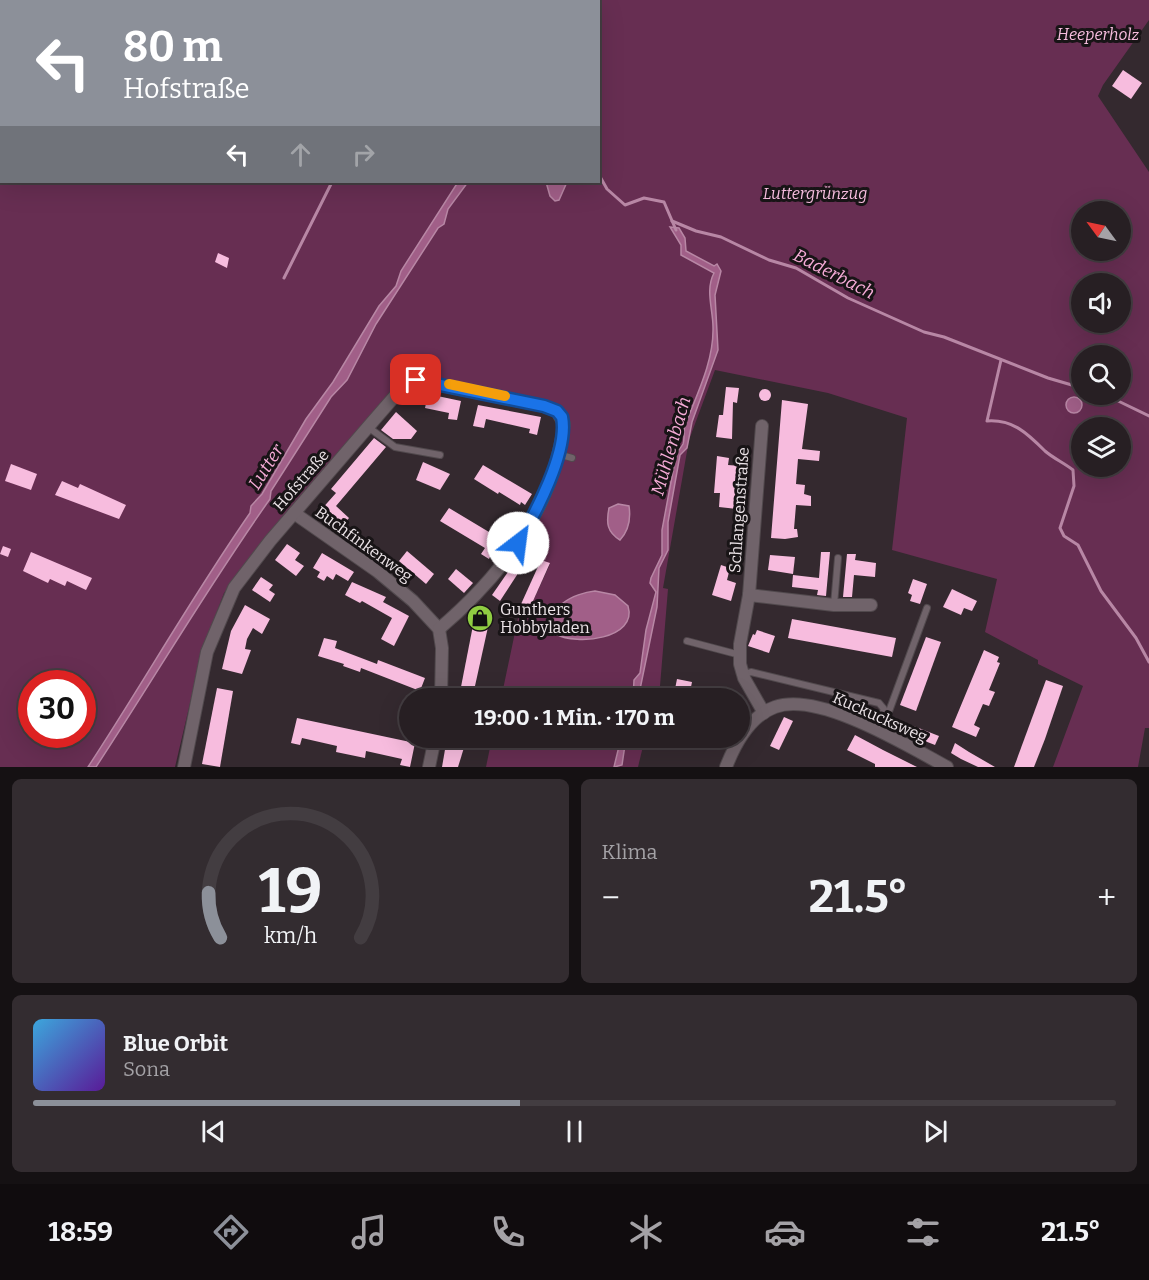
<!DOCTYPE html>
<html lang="de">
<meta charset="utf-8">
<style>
body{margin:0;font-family:Bitter,serif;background:#332c30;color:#f1f3f6;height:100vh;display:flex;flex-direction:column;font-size:22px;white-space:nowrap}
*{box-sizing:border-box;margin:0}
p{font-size:20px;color:#a4a2a6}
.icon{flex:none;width:33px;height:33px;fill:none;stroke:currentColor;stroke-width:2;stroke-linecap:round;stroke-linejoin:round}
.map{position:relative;height:767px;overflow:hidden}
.sheet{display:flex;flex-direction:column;gap:12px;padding:12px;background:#151113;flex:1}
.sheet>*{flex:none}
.top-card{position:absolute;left:0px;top:0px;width:600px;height:183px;box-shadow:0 6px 24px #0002,0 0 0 2px #433d41;background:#8c9099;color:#fff;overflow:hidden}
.needle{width:39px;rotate:303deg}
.controls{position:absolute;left:1071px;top:201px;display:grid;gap:12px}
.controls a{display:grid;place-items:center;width:60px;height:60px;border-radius:50%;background:#271f23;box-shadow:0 6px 24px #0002,0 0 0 2px #433d41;font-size:30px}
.speed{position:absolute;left:18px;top:670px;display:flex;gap:12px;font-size:30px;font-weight:700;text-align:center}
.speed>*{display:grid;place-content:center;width:78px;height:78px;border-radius:50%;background:#271f23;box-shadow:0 6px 24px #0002,0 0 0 2px #433d41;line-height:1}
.speed .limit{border:9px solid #d22;background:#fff;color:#111}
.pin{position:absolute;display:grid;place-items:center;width:51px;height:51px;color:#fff;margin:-26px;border-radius:12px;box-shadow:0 3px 9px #0006}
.me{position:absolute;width:66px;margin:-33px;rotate:30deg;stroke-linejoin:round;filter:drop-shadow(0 0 4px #0008)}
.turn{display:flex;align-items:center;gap:21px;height:126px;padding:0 24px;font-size:27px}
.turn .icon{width:78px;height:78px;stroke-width:2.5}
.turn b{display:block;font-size:42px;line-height:51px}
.lanes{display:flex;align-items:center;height:57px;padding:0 24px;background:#0003;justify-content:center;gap:30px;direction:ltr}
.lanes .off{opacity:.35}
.big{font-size:45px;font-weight:700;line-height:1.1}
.sheet .tile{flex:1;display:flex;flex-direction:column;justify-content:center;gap:9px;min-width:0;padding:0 21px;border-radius:9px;background:#332c30}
.sheet .dial{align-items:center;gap:0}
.dial svg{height:156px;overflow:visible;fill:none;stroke:#433d41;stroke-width:7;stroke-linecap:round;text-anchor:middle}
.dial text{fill:#f1f3f6;stroke:none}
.song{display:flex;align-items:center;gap:18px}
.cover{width:72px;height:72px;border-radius:9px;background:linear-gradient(135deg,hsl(200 70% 55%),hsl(270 70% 35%))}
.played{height:6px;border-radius:3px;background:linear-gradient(90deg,#8c9099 45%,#433d41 45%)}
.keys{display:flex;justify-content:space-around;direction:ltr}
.heat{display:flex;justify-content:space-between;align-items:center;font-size:33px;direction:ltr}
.sheet .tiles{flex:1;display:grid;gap:12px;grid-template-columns:1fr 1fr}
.tile:last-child{grid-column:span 2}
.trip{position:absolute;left:399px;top:688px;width:351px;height:60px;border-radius:30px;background:#271f23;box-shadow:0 6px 24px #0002,0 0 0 2px #433d41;font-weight:700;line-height:60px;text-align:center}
.tabs{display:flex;height:96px;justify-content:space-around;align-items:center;background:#100c0e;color:#a4a2a6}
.tabs .icon{width:42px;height:42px}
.tabs .on{color:#8c9099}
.tabs b{font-size:27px;color:#f1f3f6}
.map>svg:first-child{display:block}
.green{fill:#672e52;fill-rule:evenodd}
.water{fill:#a15f88;stroke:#b887a5;stroke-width:1.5}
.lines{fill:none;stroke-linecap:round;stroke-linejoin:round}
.stream{stroke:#b887a5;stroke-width:3}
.building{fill:#f7bcde}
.service-casing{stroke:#51494d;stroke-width:8}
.minor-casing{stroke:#51494d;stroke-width:14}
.service{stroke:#70636a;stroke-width:6}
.minor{stroke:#70636a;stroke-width:12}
.route-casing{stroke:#114b97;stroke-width:15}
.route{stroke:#1a73e8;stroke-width:10}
.slow{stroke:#f59e0b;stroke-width:10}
.labels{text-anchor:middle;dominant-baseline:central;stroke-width:6;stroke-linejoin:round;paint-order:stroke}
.park-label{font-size:16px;font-style:italic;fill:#f7bdde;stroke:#181416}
.street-label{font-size:16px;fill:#ece4e8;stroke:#181416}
.poi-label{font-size:16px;fill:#ece4e8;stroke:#181416;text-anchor:start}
.water-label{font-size:18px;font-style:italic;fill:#f6abd7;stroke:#181416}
</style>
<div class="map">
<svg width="1149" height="767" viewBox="0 0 1149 767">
<rect width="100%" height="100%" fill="#34292f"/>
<g class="green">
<path d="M0 0H1149V20L1103 85 1098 96 1149 172V728H1145L1138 767H1053L1083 686 1038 664V660L985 632 997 579 892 550 907 418 828 393 715 370 689 440 663 588 668 589 660 686 654 689 652 699H501L518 618 524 621 550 564 541 560 546 551 538 546 529 533 565 438 553 404 421 376 415 375 403 381 267 535 224 593 203 648 175 767H0ZM2 2H598V182H2ZM1082 212H1120V250H1082ZM1082 284H1120V322H1082ZM1082 356H1120V394H1082ZM1082 428H1120V466H1082ZM32 684H82V735H32Z"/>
<polygon points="492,738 645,738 638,767 486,767"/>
</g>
<g class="water">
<path d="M458 182H468L448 209 444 224 438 228 376 324 347 380 331 397 271 491 270 499C209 585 155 677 96 767H88C143 683 193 595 250 513L251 506 262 494 306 419 333 382 379 306 396 286 401 271Z"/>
<polygon points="546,182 567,182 559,200 555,201 550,196"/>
<path d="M670 227 679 228 685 238 686 251 714 266 717 264 721 271 715 295 718 350 692 422 687 448 680 455 668 522V550L659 568 657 607 638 699H633L634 680 640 673 646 630 656 592 650 583 651 578 662 555V530L676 455C678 449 681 448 683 444 685 438 683 431 685 425 697 394 714 361 713 327 713 309 705 290 714 273L681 255V245Z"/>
<circle cx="1074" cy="405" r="8"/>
<path d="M618 504 629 506C631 519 629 530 620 540 607 532 606 523 609 508Z"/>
<path d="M595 591 615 595 628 606C638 639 576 646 556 634 541 608 575 593 595 591Z"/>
<polygon points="621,738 626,738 622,765 614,767"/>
</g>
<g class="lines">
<g class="stream">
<polyline points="462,0 470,2"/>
<polyline points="421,2 421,0"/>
<polyline points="598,173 607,189 625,205 644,198 664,202 676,230"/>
<polyline points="672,221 696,231 721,237 769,260 796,268 848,298 924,332 944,337 1048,378 1082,388"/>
<polyline points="284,278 332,182"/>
<path d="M1001 360 987 421C1013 419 1028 434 1045 451 1053 458 1064 463 1073 470L1074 486 1060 528 1064 536 1078 545 1101 591 1136 638 1149 662"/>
<polyline points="1095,394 1114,399 1149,416"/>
</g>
</g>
<g class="building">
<polygon points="1123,70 1142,83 1131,99 1112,86"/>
<polygon points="218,253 229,258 227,268 215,262"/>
<polygon points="726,387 739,388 737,403 733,402 732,439 716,437 719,415 723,415"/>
<circle cx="765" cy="395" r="6"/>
<polygon points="428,394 461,401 457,420 448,419 449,413 425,408"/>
<polygon points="782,400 808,404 802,449 820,451 819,461 798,459 796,484 805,485 804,494 811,496 811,506 796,505 794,529 797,529 798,537 785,539 771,538"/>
<polygon points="478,405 541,417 537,435 529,433 530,429 486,419 484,428 473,426"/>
<polygon points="396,412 417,431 411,439 393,439 381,430"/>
<polygon points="374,438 386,447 336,506 349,518 340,529 320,511 336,493 331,489"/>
<polygon points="717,456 729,458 728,465 741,466 737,509 719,507 720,493 714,493"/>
<polygon points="423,462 450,474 440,490 416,480"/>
<polygon points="11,464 37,474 31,490 5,481"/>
<polygon points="483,465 532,494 525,505 521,502 520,505 499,492 498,494 474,479"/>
<polygon points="62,481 78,488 80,484 126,505 119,519 55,495"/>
<polygon points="449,508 499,538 489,559 481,554 485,548 440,521"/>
<polygon points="287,544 300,553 295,560 304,566 296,576 275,560"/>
<polygon points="3,546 11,549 8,557 0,554"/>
<polygon points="407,551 434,574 426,584 399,561"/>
<polygon points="31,552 92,578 86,590 67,581 65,586 50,579 48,583 23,571"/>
<polygon points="821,552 830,552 826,596 817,595 818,590 792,587 793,575 819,578"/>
<polygon points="322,553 354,572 348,581 336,574 333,580 327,576 324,581 317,577 320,572 313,568"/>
<polygon points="521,553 528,558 500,601 492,595"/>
<polygon points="847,554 856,554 855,560 876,563 875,577 854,575 852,597 843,597"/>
<polygon points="770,555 795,557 793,574 768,570"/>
<polygon points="541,560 550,563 525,619 517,613"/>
<polygon points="721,565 730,568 727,580 736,583 731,601 712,595"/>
<polygon points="456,569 473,583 464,593 448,579"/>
<polygon points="261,577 273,585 269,590 275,594 270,602 252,590"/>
<polygon points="913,579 927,584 920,604 910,601 912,595 908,593"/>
<polygon points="352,582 386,597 383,602 409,616 394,646 381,639 392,618 362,601 360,603 345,595"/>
<polygon points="952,589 977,601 972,611 964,608 961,615 943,607"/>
<polygon points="245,605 270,619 262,634 253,628 247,639 245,649 251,650 242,674 222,669 231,631"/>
<polygon points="475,615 490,618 473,695 460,692"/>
<polygon points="792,619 896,638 892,657 788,638"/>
<polygon points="757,630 775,636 769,653 748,646 753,634 755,635"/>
<polygon points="926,637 941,642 916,711 900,705"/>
<polygon points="324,638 337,641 335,648 377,664 378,660 425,678 420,691 361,668 360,672 343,666 344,664 318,656"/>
<polygon points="984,650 999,657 997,662 1000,663 989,690 995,692 991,701 989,706 983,704 974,725 980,728 976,737 952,727"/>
<polygon points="677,679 692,682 691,687 711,691 709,699 673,699"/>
<polygon points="1046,680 1063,686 1045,739 1034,767 1014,767"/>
<polygon points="217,688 233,691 220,767 202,764"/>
<polygon points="784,717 793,721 779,750 770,746"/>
<polygon points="297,718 415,743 410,767 400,765 402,759 366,751 365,758 336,752 337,746 302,738 300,745 291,743"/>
<polygon points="911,725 939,736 935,745 907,734"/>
<polygon points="855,735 883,750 917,767 875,767 875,764 847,750"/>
<polygon points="447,738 467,738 458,767 442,767"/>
<polygon points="955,743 969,752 995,767 978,767 961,759 951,753"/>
</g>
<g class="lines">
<defs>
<g id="service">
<polyline points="368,427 395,447 440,455"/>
<polyline points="558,454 572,458"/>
<polyline points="834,605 838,558"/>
<polyline points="687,641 740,655"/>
<polyline points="743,675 751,672 879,703 884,709 876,731"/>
<polyline points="881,733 927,608"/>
</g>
<g id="minor">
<polyline points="762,426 749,595 740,644 740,664 744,678 764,713"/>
<polyline points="294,513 377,571 413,601 439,629 442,648 441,699"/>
<polyline points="749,595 834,605 871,605"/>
<path d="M184 767 207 652 234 588 270 541 368 427 401 389 416 380 544 406 557 411 564 424C554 507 501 576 439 629"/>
<polyline points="429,767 435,738"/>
<path d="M726 767C735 744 750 716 775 707 819 691 908 746 947 767"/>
</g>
</defs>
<use href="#service" class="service-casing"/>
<use href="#minor" class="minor-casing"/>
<use href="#service" class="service"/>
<use href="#minor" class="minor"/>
</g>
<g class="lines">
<defs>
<path id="route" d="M416 380 544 406 557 411 562 417C569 451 535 514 518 543"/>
</defs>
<use href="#route" class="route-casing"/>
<use href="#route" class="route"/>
<polyline class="slow" points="449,384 505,396"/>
</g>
<defs>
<symbol id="shop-disc" viewBox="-11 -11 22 22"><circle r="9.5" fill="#8fcd42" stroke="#181416"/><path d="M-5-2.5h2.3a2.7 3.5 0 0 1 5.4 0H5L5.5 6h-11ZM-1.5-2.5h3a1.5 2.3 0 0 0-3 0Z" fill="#111"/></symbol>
</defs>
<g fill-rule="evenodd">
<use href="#shop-disc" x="465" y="603" width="30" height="30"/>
</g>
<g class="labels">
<g class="park-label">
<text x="1098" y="34">Heeperholz</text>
<text x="815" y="193">Luttergrünzug</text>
</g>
<g class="street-label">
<text transform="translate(301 480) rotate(-49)">Hofstraße</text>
<text transform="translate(739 510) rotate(-86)">Schlangenstraße</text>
<text transform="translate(364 544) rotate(36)">Buchfinkenweg</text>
<text transform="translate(880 717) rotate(24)">Kuckucksweg</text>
</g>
<g class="poi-label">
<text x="500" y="609">Gunthers<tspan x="500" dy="18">Hobbyladen</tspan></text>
</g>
<g class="water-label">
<text transform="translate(834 274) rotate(27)">Baderbach</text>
<text transform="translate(671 446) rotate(-74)">Mühlenbach</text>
<text transform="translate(266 467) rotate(-58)">Lutter</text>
</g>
</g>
</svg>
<div class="controls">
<a><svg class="needle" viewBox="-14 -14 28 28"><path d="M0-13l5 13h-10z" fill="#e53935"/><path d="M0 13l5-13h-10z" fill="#a4a2a6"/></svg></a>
<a><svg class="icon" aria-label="sound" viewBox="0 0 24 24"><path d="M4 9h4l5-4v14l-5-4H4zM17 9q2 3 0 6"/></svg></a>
<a><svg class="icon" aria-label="search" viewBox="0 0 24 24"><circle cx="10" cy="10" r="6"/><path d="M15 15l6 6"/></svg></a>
<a><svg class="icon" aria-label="layers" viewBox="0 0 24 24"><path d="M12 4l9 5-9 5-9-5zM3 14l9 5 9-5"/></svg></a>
</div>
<div class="speed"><div class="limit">30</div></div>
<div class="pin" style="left:416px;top:380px;background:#d93025"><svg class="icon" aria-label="arrive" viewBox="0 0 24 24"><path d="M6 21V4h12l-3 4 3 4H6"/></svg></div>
<svg class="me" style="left:518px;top:543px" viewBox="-20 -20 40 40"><circle r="19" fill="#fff"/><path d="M0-13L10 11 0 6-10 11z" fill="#1a73e8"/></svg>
<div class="trip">19:00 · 1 Min. · 170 m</div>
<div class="top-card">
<div class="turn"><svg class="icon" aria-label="left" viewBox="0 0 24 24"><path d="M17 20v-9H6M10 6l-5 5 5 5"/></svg><div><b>80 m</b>Hofstraße</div></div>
<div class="lanes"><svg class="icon" aria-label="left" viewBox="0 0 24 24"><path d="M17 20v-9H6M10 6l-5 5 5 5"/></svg><svg class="icon off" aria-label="ahead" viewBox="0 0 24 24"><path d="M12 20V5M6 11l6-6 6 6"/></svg><svg class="icon off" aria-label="right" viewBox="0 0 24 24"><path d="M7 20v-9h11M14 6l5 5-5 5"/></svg></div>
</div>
</div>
<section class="sheet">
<div class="tiles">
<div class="tile dial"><svg viewBox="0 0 100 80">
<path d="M14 69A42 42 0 1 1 86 69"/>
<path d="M14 69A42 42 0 0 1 8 46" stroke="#8c9099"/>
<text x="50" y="56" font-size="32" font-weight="700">19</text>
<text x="50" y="72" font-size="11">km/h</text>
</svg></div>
<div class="tile"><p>Klima</p>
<div class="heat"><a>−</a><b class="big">21.5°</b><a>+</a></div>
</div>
<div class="tile">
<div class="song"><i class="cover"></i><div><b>Blue Orbit</b><p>Sona</p></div></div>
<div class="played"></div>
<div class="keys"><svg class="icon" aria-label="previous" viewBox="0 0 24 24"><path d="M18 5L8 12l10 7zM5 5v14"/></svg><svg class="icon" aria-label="pause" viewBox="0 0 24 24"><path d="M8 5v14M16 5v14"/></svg><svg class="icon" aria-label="next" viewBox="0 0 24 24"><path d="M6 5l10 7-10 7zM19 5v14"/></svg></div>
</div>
</div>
</section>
<nav class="tabs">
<b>18:59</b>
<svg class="icon on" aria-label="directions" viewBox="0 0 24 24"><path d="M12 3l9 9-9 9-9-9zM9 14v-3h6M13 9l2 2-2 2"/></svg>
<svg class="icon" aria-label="music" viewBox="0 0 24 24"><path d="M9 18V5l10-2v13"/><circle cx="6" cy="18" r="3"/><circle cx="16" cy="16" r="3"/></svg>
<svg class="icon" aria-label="phone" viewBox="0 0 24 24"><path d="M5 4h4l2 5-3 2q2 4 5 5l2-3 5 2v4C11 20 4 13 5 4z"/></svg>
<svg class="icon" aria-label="climate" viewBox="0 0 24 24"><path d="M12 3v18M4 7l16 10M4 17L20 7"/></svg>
<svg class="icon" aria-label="car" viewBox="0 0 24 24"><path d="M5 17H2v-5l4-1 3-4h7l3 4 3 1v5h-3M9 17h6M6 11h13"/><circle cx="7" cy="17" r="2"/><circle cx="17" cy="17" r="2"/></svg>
<svg class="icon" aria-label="filters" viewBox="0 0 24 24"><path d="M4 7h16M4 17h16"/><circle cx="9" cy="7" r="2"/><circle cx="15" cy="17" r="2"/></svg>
<b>21.5°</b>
</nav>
